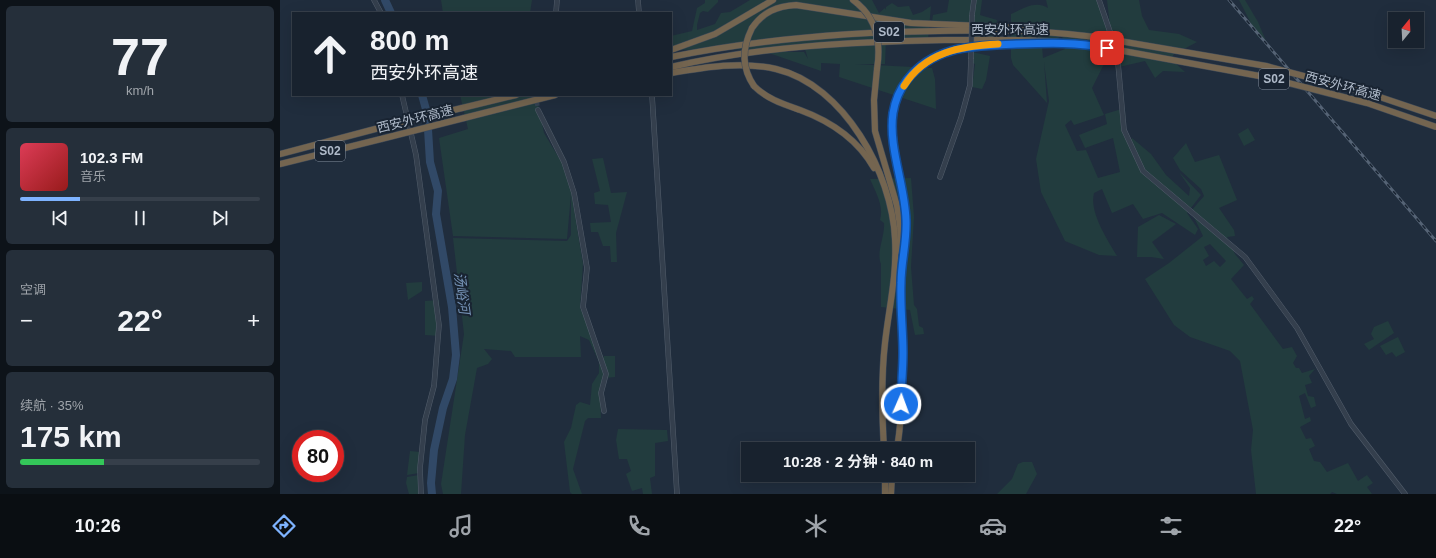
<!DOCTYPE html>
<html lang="zh">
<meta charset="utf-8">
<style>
body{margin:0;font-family:Arial,"Noto Sans SC",sans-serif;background:#252f3a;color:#f1f3f6;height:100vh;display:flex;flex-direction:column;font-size:15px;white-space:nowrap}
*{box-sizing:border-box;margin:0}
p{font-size:13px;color:#9fa4aa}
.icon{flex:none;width:22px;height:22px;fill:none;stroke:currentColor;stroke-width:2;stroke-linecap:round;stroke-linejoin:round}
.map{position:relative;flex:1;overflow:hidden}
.drawer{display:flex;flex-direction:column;gap:6px;padding:6px;background:#0d1319;width:280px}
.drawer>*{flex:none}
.top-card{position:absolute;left:12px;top:12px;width:380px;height:84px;border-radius:0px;box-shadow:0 4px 16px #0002,0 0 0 1px #363f4a;background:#18222e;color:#f1f3f6;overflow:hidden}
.needle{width:26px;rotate:18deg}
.buttons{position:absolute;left:1108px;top:12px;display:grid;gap:8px}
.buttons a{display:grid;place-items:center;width:36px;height:36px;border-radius:0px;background:#18222e;box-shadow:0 4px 16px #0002,0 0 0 1px #363f4a;font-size:20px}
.speed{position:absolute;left:12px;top:430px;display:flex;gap:8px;font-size:20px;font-weight:700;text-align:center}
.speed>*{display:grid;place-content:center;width:52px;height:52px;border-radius:50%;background:#18222e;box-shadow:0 4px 16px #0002,0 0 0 1px #363f4a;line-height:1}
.speed .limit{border:6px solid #d22;background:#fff;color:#111}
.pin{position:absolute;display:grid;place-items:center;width:34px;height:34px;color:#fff;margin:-17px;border-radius:8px;box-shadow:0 2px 6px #0006}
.me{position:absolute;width:44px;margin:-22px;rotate:2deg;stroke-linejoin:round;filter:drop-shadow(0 0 3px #0008)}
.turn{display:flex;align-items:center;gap:14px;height:84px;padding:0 12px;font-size:18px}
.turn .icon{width:52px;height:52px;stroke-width:2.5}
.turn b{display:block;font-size:28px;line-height:34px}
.big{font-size:30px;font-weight:700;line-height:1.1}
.drawer .tile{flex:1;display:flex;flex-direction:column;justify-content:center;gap:6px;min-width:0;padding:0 14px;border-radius:6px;background:#252f3a}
.drawer .dial{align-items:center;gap:0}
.dial b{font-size:52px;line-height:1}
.song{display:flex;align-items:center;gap:12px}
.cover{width:48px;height:48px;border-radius:6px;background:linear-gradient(135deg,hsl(350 70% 55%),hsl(0 70% 35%))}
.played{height:4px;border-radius:2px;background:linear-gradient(90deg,#7eb3ff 25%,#363f4a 25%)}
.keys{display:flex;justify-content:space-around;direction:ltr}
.heat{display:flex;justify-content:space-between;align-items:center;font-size:22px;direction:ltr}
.charge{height:6px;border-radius:3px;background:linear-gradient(90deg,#34c759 35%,#363f4a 0)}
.trip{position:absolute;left:461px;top:442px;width:234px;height:40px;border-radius:0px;background:#18222e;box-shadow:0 4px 16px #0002,0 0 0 1px #363f4a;font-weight:700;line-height:40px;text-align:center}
.tab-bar{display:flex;height:64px;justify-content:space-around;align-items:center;background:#0a0e12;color:#9fa4aa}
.tab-bar .icon{width:28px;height:28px}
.tab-bar .selected{color:#7eb3ff}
.tab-bar b{font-size:18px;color:#f1f3f6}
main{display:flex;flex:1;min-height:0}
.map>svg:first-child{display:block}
.green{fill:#223c3e;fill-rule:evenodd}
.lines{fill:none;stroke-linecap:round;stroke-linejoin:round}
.river{stroke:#314967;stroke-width:8}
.minor-tunnel{stroke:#354252;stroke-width:4.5;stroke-dasharray:4.5 2;stroke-linecap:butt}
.minor-casing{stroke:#525d6b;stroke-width:5.5}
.highway-casing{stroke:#3f4a58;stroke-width:7}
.minor{stroke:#343f4d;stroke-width:4.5}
.highway{stroke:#746550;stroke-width:6}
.rail-casing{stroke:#556375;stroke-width:3}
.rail{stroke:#192432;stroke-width:1.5;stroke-dasharray:4.5;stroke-linecap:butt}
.minor-bridge-casing{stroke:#525d6b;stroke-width:5.5;stroke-linecap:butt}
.highway-bridge-casing{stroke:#3f4a58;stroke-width:7;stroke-linecap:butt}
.minor-bridge{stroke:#343f4d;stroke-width:4.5}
.highway-bridge{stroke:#746550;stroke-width:6}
.route-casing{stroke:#114b97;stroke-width:10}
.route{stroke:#1a73e8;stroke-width:7}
.slow{stroke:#f59e0b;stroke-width:7}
.labels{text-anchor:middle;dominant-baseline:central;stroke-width:4;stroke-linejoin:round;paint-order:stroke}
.shield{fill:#192432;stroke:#828d9c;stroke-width:1}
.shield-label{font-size:12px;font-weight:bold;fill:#afbac9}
.street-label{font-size:13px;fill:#afbac9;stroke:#192432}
.water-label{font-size:14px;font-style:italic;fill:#7491b4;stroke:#192432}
</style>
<main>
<section class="drawer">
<div class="tile dial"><b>77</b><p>km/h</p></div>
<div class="tile">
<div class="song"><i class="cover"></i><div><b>102.3 FM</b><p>音乐</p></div></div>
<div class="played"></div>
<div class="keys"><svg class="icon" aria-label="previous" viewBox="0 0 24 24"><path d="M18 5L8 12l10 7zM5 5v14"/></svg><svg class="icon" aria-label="pause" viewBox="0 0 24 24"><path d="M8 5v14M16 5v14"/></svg><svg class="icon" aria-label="next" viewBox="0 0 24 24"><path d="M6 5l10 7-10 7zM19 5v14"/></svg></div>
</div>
<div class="tile"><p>空调</p>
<div class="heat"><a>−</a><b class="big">22°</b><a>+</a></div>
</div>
<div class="tile"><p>续航 · 35%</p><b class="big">175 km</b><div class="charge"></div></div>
</section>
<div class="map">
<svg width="1156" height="494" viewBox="0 0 1156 494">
<rect width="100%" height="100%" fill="#202d3d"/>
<g class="green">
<polygon points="161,0 252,0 250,13 163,13"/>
<polygon points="425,0 438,0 438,2 428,12 423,11 420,13 417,25 417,30 435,24 441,13 450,12 470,0 592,0 599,13 605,8 606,10 606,7 612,3 618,7 629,6 633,15 642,12 651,6 648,40 606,38 605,64 575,64 652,68 655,79 656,109 559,77 560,64 541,63 541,71 486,52 524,52 528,59 525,49 391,50 391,36 412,31 417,8 425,3"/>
<polygon points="669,0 702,0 700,15 717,20 711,47 693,43 696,31 652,22 653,15 667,12"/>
<path d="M766 0H819L830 26 827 0H859L862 16 869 30 899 34 917 42 893 55V61L905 72 883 71 875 78 865 61 839 67 836 49 829 54 812 88 824 115 794 125 791 120 785 125 797 151 806 150 818 178 840 172 833 138 805 148 799 135 827 124 825 114 845 108 846 138 849 144 852 138 871 154 886 175 909 196 910 188 899 172 921 195 907 213 918 229 915 235 882 213 863 219 853 204 832 213 822 189 814 193C809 212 827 239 837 256L819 255 785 241 761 192 756 159 769 101 764 62 767 103 733 65 731 58V14C743 9 755 0 768 8ZM782 36 785 49 763 58 762 46Z"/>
<polygon points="959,0 965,0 978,22 986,41 978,37"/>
<polygon points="692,52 710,56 706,80 702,89 692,87 695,64 690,62 694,57 690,56"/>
<polygon points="180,95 256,95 264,133 282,163 291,191 303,264 300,308 324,358 324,356 335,356 335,377 325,378 320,389 321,418 308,418 305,421 293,469 302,494 292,494 290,492 284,442 291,428 296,405 300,402 310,405 312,384 319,373 319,362 309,340 300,336 301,357 235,357 231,351 204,349 212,359 208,364 197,368 185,435 181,494 163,494 161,484 184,334 173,238 287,241 291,235 291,194 287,239 173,236 159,138 188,129"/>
<polygon points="968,128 975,140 964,146 958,134"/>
<path d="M906 143 915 162 939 155 957 200 939 208 954 230 955 236 947 237 955 254 964 265 951 279 967 299 972 296 974 299 970 304 1003 349 1012 347 1017 356 1013 363 1016 368H1019L1022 373 1035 369 1029 376 1032 383 1025 385 1028 396 1034 397 1036 406 1031 408 1025 393 1019 396 1025 419 1030 417 1031 421 1020 427 1026 439 1031 438 1035 446 1029 449 1034 461 1040 462 1047 472 1068 463 1078 481 1087 475 1093 483 1087 487 1092 494H1057L1052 492 1050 494H976L971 450 973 430 960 361 950 351 910 337 894 325 865 279 889 263 923 236 911 211 924 196 921 189 900 170 893 158ZM930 244 946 261 940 267 934 261 926 266 923 260 929 256 924 247Z"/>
<polygon points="323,158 331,193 347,192 336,233 337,262 331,262 330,246 323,246 318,232 311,232 310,223 331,222 328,205 315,204 314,193 320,191 312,159"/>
<path d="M631 178 634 217 631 267 634 305 637 309 639 326 643 328 644 334 635 335 630 310 601 307V264C596 252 605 237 604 223L600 220C604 206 596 193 590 179Z"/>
<polygon points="879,215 896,224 872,242 884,259 871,257 857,257 858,227"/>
<polygon points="142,282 142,291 128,300 126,283"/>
<polygon points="159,300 161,336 145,335 145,301"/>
<polygon points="1108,321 1114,333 1089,350 1084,344 1094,339 1091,334 1094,327"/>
<polygon points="1118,337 1125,352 1116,357 1112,352 1106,355 1100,346"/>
<polygon points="338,429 387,430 388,441 375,443 375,476 370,478 372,494 363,494 362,488 352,491 346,474 351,471 347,459 339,459 336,440"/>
<polygon points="130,451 140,452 139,473 127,475"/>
<polygon points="743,462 752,462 757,474 746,494 717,494 732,479 738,464"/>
<polygon points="139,475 139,494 129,494 126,483 127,477"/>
</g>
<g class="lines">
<g class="river">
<polyline points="105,0 111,13"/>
<polyline points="142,95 147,113 150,162 158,191 156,214 172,307 176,355 173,379 163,408 154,450 151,483 152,494"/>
</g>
<polyline class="minor-tunnel" points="256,95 258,110"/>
<defs>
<g id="minor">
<polyline points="94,0 101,13"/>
<polyline points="358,0 359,13"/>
<polyline points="819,0 837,52 844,130 863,171 965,257 1017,328 1071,424 1125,494"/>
<polyline points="276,13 277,0"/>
<polyline points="692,15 694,0"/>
<polyline points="122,95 136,155 159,325 154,386 145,420 140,468 141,494"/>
<polyline points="372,95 397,494"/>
<polyline points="258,110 284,162 294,193 307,268 303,307 326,374 321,393 324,411"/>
<polyline points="660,177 681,118 690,85 691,59"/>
</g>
<g id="highway">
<polyline points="573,0 578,4"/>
<path d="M472 28C483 12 497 6 516 5L631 23 749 28"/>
<polyline points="391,50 435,34 493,0"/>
<path d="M391 57C479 39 569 32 659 31 716 30 772 30 828 39"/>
<path d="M391 67C480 46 573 42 665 40 719 40 773 38 827 48"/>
<polyline points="597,69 594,100 595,131 617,206 620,226 621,252"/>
<path d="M391 73C426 67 461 61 496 69 564 85 612 173 615 239 617 276 609 307 605 343 601 378 602 415 604 449"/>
<path d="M474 86C487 99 503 104 520 110 550 121 578 140 594 168"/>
<polyline points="182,108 236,95"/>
<polyline points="184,118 275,95"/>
<polyline points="0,154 99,128"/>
<polyline points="0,164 101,139"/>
<path d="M621 282C624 257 627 232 625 207 621 163 598 118 629 78 639 64 654 55 671 50 698 42 728 45 756 43"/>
<path d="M617 449C626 393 621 336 621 279"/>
<polyline points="605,494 605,475"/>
<polyline points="611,494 612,475"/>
</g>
</defs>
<use href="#minor" class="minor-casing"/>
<use href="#highway" class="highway-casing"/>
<use href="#minor" class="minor"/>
<use href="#highway" class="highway"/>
<defs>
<polyline id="rail" points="949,0 1156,241"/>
</defs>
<use href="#rail" class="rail-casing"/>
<use href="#rail" class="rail"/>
<defs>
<polyline id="minor-bridge" points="691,59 692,15"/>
<g id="highway-bridge">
<path d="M578 4C598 21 601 44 597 69"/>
<path d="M472 28C462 48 461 67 474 86"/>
<polyline points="828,39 986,66 1088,93 1156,116"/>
<polyline points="827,48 985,77 1087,103 1156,127"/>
<polyline points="99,128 182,108"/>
<polyline points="101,139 184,118"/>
</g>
</defs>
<use href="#minor-bridge" class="minor-bridge-casing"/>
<use href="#highway-bridge" class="highway-bridge-casing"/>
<use href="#minor-bridge" class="minor-bridge"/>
<use href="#highway-bridge" class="highway-bridge"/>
</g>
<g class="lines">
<defs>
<path id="route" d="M621 404C621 387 623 370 623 353 623 330 620 306 621 283 621 262 627 242 626 220 625 185 608 147 613 113 615 101 620 89 627 80 655 44 697 46 737 44 768 43 797 42 827 48"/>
</defs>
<use href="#route" class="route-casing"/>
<use href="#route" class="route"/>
<path class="slow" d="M624 86C645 52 681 46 718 44"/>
</g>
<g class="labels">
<g class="shield">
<rect x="594" y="22" width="30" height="20" rx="3"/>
<rect x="979" y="69" width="30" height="20" rx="3"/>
<rect x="35" y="141" width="30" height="20" rx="3"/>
</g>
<g class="shield-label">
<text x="609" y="32">S02</text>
<text x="994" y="79">S02</text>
<text x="50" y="151">S02</text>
</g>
<g class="street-label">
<text x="730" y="29">西安外环高速</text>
<text transform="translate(1063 86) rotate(15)">西安外环高速</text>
<text transform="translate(135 119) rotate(-14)">西安外环高速</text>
</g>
<g class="water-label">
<text transform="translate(182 293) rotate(82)">汤峪河</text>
</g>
</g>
</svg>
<div class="buttons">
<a><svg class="needle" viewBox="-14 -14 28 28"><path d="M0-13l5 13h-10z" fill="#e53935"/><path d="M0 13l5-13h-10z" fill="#9fa4aa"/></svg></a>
</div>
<div class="speed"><div class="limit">80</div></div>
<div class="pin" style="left:827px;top:48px;background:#d93025"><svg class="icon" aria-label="arrive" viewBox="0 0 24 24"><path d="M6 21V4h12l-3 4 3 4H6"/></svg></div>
<svg class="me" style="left:621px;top:404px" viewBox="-20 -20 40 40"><circle r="17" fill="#1a73e8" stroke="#fff" stroke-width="3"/><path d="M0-11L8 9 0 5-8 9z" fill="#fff"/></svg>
<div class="trip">10:28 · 2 分钟 · 840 m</div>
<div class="top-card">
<div class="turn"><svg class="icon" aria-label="ahead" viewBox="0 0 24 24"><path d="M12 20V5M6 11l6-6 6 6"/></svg><div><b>800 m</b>西安外环高速</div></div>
</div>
</div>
</main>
<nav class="tab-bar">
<b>10:26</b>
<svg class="icon selected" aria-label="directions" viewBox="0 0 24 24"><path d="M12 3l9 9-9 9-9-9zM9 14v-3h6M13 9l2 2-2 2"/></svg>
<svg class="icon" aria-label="music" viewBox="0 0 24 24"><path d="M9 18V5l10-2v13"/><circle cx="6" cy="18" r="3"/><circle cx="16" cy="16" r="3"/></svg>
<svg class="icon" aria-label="phone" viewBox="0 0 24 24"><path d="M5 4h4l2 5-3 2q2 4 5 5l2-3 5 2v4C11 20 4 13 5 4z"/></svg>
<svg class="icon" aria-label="climate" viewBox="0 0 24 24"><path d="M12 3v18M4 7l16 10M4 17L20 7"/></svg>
<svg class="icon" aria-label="car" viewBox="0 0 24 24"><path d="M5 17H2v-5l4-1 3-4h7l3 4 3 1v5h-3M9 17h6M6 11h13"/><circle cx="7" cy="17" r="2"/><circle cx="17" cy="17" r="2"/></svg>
<svg class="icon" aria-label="filters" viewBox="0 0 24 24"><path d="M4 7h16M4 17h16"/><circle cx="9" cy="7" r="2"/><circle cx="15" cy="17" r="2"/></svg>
<b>22°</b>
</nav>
